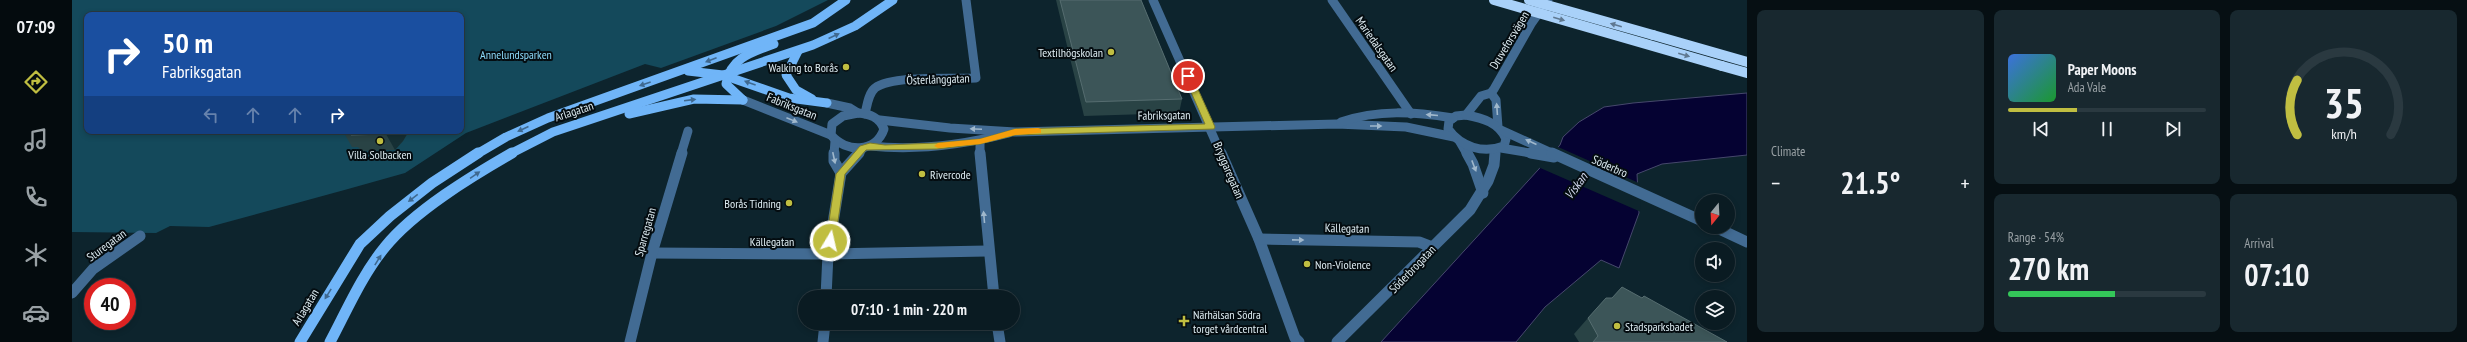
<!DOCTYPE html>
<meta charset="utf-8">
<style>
body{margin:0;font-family:"PT Sans Narrow",sans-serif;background:#18282f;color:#f1f3f6;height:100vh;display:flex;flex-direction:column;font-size:15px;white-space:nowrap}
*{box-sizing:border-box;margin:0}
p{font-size:13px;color:#99a1a5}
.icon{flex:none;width:22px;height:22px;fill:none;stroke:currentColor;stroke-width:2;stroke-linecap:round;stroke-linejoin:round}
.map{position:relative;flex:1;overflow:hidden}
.panel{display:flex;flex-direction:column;gap:10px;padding:10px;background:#060f13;width:720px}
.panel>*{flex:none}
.hud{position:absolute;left:12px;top:12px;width:380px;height:122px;border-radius:8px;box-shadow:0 2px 6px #0003,0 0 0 1px #2a3940;background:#1a4fa0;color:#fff;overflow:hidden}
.needle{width:26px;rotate:198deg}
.buttons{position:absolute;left:1623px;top:194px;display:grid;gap:8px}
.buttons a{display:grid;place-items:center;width:40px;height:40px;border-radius:50%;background:#0a1b22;box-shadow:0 2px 6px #0003,0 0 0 1px #2a3940;font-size:20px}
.speed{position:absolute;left:12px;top:278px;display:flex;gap:8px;font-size:20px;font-weight:700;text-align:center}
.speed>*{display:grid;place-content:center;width:52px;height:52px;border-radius:50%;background:#0a1b22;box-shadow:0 2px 6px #0003,0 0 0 1px #2a3940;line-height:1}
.speed .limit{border:6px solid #d22;background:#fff;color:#111}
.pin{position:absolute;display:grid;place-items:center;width:34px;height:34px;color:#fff;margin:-17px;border:2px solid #fff;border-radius:50%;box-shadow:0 1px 4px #0007}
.me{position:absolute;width:44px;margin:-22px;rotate:9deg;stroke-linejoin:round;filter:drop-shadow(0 0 3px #0008)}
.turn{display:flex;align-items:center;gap:14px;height:84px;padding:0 12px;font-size:18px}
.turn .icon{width:52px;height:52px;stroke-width:2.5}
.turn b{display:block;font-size:28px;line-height:34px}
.lanes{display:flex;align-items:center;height:38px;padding:0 12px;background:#0003;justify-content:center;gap:20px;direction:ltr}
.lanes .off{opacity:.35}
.big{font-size:30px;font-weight:700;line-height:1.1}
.panel .tile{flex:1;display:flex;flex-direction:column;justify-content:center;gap:6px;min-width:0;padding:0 14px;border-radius:8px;background:#18282f}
.panel .dial{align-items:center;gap:0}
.dial svg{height:104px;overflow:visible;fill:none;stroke:#2a3940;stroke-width:7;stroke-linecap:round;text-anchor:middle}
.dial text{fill:#f1f3f6;stroke:none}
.song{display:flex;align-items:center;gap:12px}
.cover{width:48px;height:48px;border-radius:6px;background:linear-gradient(135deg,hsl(220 70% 55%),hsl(130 70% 35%))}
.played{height:4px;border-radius:2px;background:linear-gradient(90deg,#c0be41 35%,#2a3940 35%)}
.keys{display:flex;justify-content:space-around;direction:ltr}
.heat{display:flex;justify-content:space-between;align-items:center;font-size:22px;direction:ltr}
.charge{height:6px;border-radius:3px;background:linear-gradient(90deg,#34c759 54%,#2a3940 0)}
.panel .tiles{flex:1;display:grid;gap:10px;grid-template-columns:repeat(3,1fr)}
.tile:first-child{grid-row:span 2}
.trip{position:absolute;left:726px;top:290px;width:222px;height:40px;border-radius:20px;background:#0a1b22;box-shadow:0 2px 6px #0003,0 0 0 1px #2a3940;font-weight:700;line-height:40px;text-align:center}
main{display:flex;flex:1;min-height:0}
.menu{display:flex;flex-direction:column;width:72px;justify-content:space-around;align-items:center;background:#040b0e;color:#99a1a5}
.menu .icon{width:28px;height:28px}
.menu .selected{color:#c0be41}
.menu b{font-size:18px;color:#f1f3f6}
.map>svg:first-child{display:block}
.green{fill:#14495b;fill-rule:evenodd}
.water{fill:#050232;stroke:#46486c}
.pier{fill:#0d242d}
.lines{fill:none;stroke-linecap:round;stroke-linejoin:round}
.minor-far1{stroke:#426b93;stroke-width:9}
.minor{stroke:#426b93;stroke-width:11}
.tertiary-far1{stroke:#426b93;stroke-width:9}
.tertiary{stroke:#426b93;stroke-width:11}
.primary-far1{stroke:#70b5f8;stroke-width:9}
.primary{stroke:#70b5f8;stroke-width:11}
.motorway{stroke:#a9d1f9;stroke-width:10}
.motorway-bridge{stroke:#a9d1f9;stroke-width:10}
.wall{fill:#294345}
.shaded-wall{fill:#152f34}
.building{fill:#3c5558;stroke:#566d70}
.oneway{fill:#5f7890}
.oneway2{fill:#3f6990}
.oneway3{fill:#a0b8cc}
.route{fill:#c0be41;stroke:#7d7c2a}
.slow{fill:#f59e0b}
.poi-dot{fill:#c0be41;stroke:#040c10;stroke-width:1.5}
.labels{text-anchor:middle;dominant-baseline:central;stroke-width:4;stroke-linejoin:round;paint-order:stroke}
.street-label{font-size:12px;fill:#deecf2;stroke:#040c10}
.poi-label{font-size:12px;fill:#deecf2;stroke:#040c10;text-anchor:start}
.park-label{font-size:12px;fill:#8cd9f8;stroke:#040c10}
.water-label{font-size:13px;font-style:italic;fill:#d1d7ec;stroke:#040c10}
</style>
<main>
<nav class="menu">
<b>07:09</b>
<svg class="icon selected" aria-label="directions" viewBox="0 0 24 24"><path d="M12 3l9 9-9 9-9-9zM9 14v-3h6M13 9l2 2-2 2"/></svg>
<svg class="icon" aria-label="music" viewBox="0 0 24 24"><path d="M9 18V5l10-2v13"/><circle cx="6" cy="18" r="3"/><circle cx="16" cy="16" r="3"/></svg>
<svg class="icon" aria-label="phone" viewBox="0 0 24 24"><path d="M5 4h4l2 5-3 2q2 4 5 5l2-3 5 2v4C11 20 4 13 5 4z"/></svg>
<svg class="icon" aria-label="climate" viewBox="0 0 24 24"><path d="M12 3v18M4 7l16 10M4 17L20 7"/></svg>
<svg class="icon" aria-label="car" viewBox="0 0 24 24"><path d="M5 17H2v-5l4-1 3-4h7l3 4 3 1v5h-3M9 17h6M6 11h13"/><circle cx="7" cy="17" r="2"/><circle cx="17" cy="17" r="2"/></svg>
</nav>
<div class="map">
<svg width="1675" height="342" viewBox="0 0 1675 342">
<rect width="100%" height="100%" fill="#0d242d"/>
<path class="green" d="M0 0H756L704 26 589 68 573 64 394 133 333 173 276 189 137 227 98 226 84 233 0 232ZM15 15H389V131H15Z"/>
<polygon class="water" points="1675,93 1675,155 1590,164 1565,174 1567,213 1547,268 1529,260 1473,307 1444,342 1309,342 1466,170 1488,145 1491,137 1507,122 1532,107 1561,103"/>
<polygon class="pier" points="1484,146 1567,183 1569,212 1466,167"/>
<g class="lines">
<g class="minor-far1">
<polyline points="1081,0 1149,154"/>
<polyline points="1260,0 1339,114"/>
<path d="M793 114C795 106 796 94 803 88 820 75 881 79 904 78L894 0"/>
<polyline points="908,142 908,154"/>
<polyline points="1388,142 1395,154"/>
<polyline points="1423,149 1423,154"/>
<polyline points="609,154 616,131"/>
</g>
<g class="minor">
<polyline points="908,153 922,297"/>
<polyline points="1149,153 1187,239 1223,338 1227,342"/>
<polyline points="1395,153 1401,164 1411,193"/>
<polyline points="1187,239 1347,242 1360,247"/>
<polyline points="580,253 756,254 915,251"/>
<polyline points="0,293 21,269 68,236"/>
<polyline points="925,323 928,342"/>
<polyline points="558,342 580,253 610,153"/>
<polyline points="1265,342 1398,210 1416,181 1422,165 1423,153"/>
</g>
<g class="tertiary-far1">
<polyline points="1419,93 1424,100 1426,127"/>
<polyline points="671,100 759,135"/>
<polyline points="755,103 778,108 786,113"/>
<path d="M786 113C798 114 807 117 812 129 804 153 774 153 759 135L760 124 771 116Z"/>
<path d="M1394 115C1411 118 1427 123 1434 139L1432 146C1411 154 1389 147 1376 129L1377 121 1384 116Z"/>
<polyline points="1394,115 1409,96 1419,93 1422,89 1459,24 1476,0"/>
<polyline points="808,120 878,128 943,132 1265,124 1334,127 1382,137"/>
<path d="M1269 122C1306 109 1343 112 1381 118"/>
<polyline points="1429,130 1482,154"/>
<path d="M798 146C846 151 891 145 937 133"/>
<polyline points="1429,148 1464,154"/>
<polyline points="762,154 763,141"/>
<polyline points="786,154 791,148"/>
</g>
<g class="tertiary">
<polyline points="762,153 762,161 769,173"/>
<polyline points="1459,153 1482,157"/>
<polyline points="1480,153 1630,221"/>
<polyline points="1643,227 1675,242"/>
<polyline points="754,297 756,254 769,173 787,153"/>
<polyline points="751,342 753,323"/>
</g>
<g class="primary-far1">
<polyline points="726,51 714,75 724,90 740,99"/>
<polyline points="616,71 651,75 717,98 755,103"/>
<path d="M671 100 654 84C658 58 680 52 702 44"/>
<polyline points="557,114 622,99 671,100"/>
<polyline points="405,154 434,137 476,118 741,23 774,0"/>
<polyline points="438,154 481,132 741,45 783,26 821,0"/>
</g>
<g class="primary">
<polyline points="228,342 288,244 318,216 360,183 406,153"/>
<path d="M258 342C275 310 290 275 313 247 342 211 400 176 440 153"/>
</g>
<g class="motorway">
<polyline points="1581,35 1675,62"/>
<polyline points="1650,66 1675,73"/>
</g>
<g class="motorway-bridge">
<polyline points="1422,0 1650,66"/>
<polyline points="1457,0 1581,35"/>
</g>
</g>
<g class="wall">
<polygon points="984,0 1069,0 1110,99 1107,113 1012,116"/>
<polygon points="271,131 337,131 331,141 323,150 289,151 286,147 280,147"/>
<polygon points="1540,298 1570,298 1655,342 1507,342 1502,334 1516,318"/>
</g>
<polygon class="shaded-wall" points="317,131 337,131 331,141 323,150 314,134"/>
<g class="building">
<polygon points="988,0 1069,0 1110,99 1014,102"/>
<polygon points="282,131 317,131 314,134 279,135"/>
<polygon points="1550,287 1570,298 1572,296 1655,342 1521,342 1526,336 1516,318 1534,298 1540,298"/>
</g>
<defs><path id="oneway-solid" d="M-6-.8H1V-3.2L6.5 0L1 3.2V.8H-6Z"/></defs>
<g class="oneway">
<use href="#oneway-solid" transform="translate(1487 19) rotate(16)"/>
<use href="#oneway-solid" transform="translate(1544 25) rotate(-164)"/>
<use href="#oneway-solid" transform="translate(1612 55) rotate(16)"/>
</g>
<g class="oneway2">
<use href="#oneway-solid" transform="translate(762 36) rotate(-25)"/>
<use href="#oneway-solid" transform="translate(639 60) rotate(159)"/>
<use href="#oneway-solid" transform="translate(678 83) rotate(-160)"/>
<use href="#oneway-solid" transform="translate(573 84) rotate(161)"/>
<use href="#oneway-solid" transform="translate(618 100) rotate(-7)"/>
<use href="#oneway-solid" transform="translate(451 129) rotate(156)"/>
<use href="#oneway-solid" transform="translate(403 175) rotate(-34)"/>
<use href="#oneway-solid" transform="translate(341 198) rotate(142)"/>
<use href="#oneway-solid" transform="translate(306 260) rotate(-58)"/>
<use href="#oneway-solid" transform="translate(256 294) rotate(122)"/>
</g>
<g class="oneway3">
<use href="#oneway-solid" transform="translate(1425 109) rotate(-94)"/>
<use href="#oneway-solid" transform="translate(1360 115) rotate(-175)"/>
<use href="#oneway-solid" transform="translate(720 120) rotate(22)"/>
<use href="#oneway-solid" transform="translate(1304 126)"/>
<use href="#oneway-solid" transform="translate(904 129) rotate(-178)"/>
<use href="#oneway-solid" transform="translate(1459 142) rotate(-156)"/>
<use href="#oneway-solid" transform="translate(762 158) rotate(78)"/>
<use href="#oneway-solid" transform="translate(1402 166) rotate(69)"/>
<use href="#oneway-solid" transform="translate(912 217) rotate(-95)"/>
<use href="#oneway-solid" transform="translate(1226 240) rotate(1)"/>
</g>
<polygon class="route" points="1116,74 1120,76 1143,127 1142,129 943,135 908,144 865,149 794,150 773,174 763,241 758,244 754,241 764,174 788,146 798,143 813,145 865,143 908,139 943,129 1133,124 1112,76"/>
<polygon class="slow" points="966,128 969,129 969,133 943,135 908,144 866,148 862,146 866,143 908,139 943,129"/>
<g class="poi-dot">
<circle cx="1039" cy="52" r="4"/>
<circle cx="774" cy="67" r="4"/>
<circle cx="308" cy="141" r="4"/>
<circle cx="850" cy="174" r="4"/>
<circle cx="717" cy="203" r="4"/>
<circle cx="1235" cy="264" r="4"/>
<path d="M1110 315h4v4h4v4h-4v4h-4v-4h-4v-4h4z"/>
<circle cx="1545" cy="326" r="4"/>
</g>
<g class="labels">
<g class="street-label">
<text transform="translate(1437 40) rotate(-59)">Druveforsvägen</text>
<text transform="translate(1305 44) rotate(55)">Mariedalsgatan</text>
<text transform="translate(866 79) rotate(-2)">Österlånggatan</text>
<text transform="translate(720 106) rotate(22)">Fabriksgatan</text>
<text transform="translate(502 111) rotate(-18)">Arlagatan</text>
<text transform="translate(1092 115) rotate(-1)">Fabriksgatan</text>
<text transform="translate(1538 166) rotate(24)">Söderbro</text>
<text transform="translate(1157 170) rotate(67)">Bryggaregatan</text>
<text transform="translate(1275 228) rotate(1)">Källegatan</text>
<text transform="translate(573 232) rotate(-74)">Sparregatan</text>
<text x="700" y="241">Källegatan</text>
<text transform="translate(34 245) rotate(-36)">Sturegatan</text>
<text transform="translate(1340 269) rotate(-46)">Söderbrogatan</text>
<text transform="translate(233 307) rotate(-59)">Arlagatan</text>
</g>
<g class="poi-label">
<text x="1031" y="52" text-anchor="end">Textilhögskolan</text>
<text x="766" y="67" text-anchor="end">Walking to Borås</text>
<text x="308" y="154" text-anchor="middle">Villa Solbacken</text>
<text x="858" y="174">Rivercode</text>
<text x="709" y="203" text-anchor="end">Borås Tidning</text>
<text x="1243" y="264">Non-Violence</text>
<text x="1121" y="314">Närhälsan Södra<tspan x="1121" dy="14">torget vårdcentral</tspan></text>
<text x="1553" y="326">Stadsparksbadet</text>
</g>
<g class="park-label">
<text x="444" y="54">Annelundsparken</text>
</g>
<g class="water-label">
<text transform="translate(1504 186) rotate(-54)">Viskan</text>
</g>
</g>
</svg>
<div class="buttons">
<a><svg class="needle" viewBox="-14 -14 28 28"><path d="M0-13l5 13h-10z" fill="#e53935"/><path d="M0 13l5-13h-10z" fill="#99a1a5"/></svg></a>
<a><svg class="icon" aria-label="sound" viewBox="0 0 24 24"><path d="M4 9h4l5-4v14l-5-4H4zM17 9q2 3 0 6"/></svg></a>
<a><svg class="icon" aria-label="layers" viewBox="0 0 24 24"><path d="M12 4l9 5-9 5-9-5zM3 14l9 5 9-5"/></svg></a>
</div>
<div class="speed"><div class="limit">40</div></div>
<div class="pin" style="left:1116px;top:76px;background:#d93025"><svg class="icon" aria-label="arrive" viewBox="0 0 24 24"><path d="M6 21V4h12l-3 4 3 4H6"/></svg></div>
<svg class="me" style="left:758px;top:241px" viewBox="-20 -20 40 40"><circle r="17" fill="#c0be41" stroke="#fff" stroke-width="3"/><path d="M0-11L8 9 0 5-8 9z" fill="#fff"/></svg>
<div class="trip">07:10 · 1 min · 220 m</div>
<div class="hud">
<div class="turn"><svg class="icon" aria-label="right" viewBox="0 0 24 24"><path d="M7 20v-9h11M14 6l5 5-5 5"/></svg><div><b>50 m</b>Fabriksgatan</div></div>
<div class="lanes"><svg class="icon off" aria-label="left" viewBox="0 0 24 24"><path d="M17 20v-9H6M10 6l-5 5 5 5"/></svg><svg class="icon off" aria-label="ahead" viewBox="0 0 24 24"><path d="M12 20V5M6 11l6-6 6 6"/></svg><svg class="icon off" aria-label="ahead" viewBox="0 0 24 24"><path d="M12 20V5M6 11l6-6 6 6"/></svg><svg class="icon" aria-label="right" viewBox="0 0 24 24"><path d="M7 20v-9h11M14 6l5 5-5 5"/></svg></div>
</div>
</div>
<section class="panel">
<div class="tiles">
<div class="tile"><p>Climate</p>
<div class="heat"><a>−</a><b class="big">21.5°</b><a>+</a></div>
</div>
<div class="tile">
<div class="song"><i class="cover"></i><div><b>Paper Moons</b><p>Ada Vale</p></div></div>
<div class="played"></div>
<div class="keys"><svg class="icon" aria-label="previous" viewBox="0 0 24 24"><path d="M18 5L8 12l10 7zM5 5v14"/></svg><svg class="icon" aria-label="pause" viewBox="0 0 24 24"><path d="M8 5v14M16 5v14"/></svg><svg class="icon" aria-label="next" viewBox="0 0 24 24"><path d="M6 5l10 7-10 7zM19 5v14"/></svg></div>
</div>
<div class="tile dial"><svg viewBox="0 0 100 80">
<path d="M14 69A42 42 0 1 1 86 69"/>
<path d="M14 69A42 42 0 0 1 14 27" stroke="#c0be41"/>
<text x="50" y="56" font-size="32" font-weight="700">35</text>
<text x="50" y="72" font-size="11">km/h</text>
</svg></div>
<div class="tile"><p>Range · 54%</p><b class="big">270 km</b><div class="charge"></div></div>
<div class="tile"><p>Arrival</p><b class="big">07:10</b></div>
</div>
</section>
</main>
